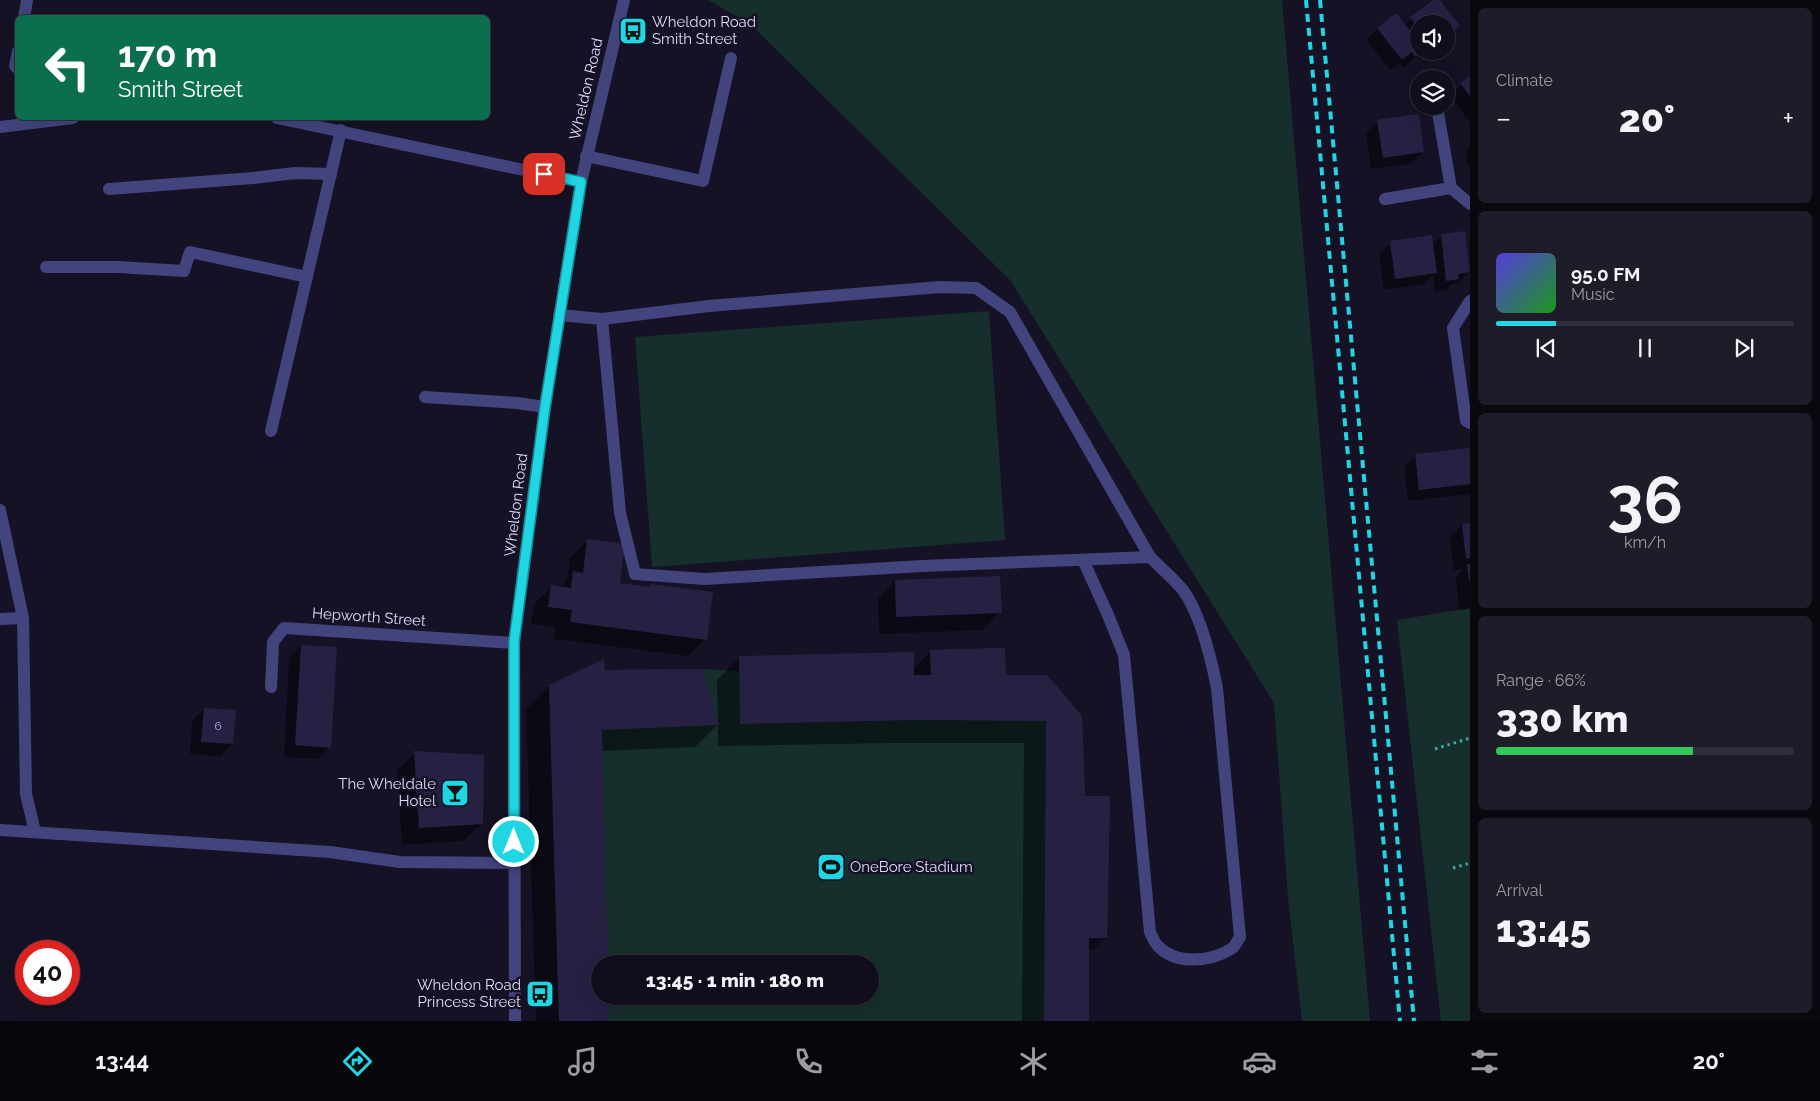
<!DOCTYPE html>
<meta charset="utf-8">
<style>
body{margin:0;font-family:Raleway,sans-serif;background:#1e1c29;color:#f1f3f6;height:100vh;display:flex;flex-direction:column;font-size:19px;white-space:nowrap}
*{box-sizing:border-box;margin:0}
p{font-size:16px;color:#9c9ca3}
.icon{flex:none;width:28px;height:28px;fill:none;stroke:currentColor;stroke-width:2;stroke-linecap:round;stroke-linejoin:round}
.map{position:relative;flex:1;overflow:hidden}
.side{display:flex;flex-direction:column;gap:8px;padding:8px;background:#09080f;width:350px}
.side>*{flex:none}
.hud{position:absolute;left:15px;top:15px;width:475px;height:105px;border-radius:8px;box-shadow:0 5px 20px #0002,0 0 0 1px #302e3b;background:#0b6e4f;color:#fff;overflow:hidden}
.controls{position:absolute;left:1410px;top:15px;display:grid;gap:10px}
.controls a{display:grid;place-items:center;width:45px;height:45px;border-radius:50%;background:#100e1c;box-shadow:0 5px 20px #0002,0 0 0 1px #302e3b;font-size:25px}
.speed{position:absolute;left:15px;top:940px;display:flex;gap:10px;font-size:25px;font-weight:700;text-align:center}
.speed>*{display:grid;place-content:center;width:65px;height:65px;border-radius:50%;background:#100e1c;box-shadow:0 5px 20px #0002,0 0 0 1px #302e3b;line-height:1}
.speed .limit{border:8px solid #d22;background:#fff;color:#111}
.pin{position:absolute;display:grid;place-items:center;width:42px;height:42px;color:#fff;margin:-21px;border-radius:10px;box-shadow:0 2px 8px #0006}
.me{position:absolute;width:55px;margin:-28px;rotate:0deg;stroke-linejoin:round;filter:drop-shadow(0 0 4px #0008)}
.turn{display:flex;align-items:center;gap:18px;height:105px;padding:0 20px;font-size:22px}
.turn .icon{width:65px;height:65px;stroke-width:2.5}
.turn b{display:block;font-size:35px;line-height:42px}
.big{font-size:38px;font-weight:800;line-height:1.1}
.side .widget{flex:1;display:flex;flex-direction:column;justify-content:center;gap:8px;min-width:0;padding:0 18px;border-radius:8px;background:#1e1c29}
.side .dial{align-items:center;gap:0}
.dial b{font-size:65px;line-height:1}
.song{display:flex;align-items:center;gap:15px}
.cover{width:60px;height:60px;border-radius:8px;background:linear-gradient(135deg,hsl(250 70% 55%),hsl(120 70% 35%))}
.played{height:5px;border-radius:2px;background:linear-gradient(90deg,#1fd6e2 20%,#302e3b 20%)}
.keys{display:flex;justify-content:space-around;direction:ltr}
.heat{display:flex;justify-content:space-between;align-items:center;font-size:28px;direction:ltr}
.charge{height:8px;border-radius:4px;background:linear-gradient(90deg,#34c759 66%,#302e3b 0)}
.trip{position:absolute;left:591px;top:955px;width:288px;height:50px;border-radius:25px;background:#100e1c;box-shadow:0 5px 20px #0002,0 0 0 1px #302e3b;font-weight:800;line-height:50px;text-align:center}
.dock{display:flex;height:80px;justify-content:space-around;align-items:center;background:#06060b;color:#9c9ca3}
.dock .icon{width:35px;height:35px}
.dock .active{color:#1fd6e2}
.dock b{font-size:22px;color:#f1f3f6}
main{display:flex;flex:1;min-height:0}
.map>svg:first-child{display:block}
.green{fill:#162e2c;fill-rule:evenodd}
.shadow{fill:#0007}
.building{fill:#262143}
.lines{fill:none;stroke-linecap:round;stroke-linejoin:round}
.path{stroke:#40a99f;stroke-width:3;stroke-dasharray:2.5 4;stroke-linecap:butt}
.service{stroke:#43447e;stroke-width:12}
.minor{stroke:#43447e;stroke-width:12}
.tertiary{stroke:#43447e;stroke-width:12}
.rail{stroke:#1fd6e2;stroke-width:4;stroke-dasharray:8 6;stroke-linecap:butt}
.route-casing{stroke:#148b93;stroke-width:12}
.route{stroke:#1fd6e2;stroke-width:9}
.labels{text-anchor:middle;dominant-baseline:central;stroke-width:5;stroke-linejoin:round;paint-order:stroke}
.number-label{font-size:12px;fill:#afaccc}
.poi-label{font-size:15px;fill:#dddbfa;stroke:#151225;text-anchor:start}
.street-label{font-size:15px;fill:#dddbfa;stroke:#151225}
</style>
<main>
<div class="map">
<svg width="1470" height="1021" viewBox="0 0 1470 1021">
<rect width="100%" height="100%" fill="#151225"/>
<g class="green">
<polygon points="708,0 1282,0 1370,1021 1302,1021 1288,898 1274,703 1010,280 750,24"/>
<polygon points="989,311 1005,540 652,567 635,337"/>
<polygon points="1470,608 1470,1021 1441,1021 1397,620"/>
<path d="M1005 648 1006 675H1047L1082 716 1085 796H1110L1107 938H1089V1021H559L549 685 604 659 605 670 702 669 739 671V656L914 675H931L930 650ZM600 964H870V996H600Z"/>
</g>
<g class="shadow">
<polygon points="1436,0 1439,0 1458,26 1446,38 1446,24 1419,24 1419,51 1428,51 1419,58 1418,55 1403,68 1400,63 1390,70 1366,40 1378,29 1404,25"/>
<polygon points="1470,77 1470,123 1450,95"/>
<polygon points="1378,121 1423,152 1411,164 1371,169 1366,133"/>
<polygon points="1470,147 1470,166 1468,166 1466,151"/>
<polygon points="1442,235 1469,272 1457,284 1452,284 1446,291 1435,292 1433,275 1424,284 1384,290 1379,254 1391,242 1432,245"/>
<polygon points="1470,449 1470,494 1408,501 1404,467 1416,455"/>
<polygon points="1470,524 1470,609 1459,610 1456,577 1464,569 1454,570 1450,537 1462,525"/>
<polygon points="588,540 619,584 647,588 650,585 706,639 688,656 554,639 555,627 531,624 534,604 551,587 559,588 567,579 570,558"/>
<polygon points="895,581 1000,612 983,630 879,634 878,599"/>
<polygon points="301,646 330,747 318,759 284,757 289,658"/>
<polygon points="931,651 1004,676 1046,676 1083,797 1106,938 1094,949 1088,949 1088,1021 1022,1021 1024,743 891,743 718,746 718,724 695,747 601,751 600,996 608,1021 536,1021 526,709 549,686 603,671 718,723 717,680 740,657 912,670"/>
<polygon points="204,709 232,744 221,756 190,754 192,721"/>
<polygon points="415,753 482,823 464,841 402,845 397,770"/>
</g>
<g class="building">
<polygon points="1434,0 1440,0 1460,26 1446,36 1446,24 1419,24 1419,30 1410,17"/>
<polygon points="1396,13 1419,42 1419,51 1423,51 1415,57 1412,52 1402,60 1377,28"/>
<polygon points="1470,76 1470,96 1460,83"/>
<polygon points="1419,114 1424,152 1383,158 1377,120"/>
<polygon points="1465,231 1470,272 1458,274 1459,279 1446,281 1441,234"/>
<polygon points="1432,235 1437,273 1395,279 1390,241"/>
<polygon points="1470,448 1470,484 1419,490 1415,454"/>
<polygon points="1470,523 1470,558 1466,559 1462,524"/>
<polygon points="587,539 625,544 620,583 649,587 650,584 713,592 707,640 570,622 572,610 548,607 551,585 571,588 573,571 583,573"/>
<polygon points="1467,564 1470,564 1470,582 1469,582"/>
<polygon points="1000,576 1002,613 896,617 895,580"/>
<polygon points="301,645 337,647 331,748 295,745"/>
<polygon points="1005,648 1005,675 1047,675 1082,716 1085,796 1110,796 1107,938 1089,938 1089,1021 1044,1021 1046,721 915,720 740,724 739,656 914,652 914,675 931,675 930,650"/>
<polygon points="604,659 604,670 702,669 719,725 602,730 608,964 600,964 600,996 609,996 609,1021 559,1021 549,685"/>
<polygon points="204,708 236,710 233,744 201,742"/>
<polygon points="414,751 484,755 483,824 419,828"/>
</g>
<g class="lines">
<g class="path">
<polyline points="1435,749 1470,738"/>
<polyline points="1453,868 1470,863"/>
</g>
<g class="service">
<polyline points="24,18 27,0"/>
<polyline points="18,51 15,66 18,69"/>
<polyline points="0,127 73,118"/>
<polyline points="586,156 703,181 731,58"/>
<polyline points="109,189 253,178 295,173 331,174"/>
<polyline points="1385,199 1451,188"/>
<polyline points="46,267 118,267 184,271 190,252 307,277"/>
<polyline points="559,315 602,319 709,306 940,287 976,288 1010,312 1150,557 922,566 705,579 635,574 620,513 602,319"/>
<polyline points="425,397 517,403 545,407"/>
<polyline points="271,431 341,130"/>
<polyline points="0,510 23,618 26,794 35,832"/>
<path d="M1083 560 1108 615 1124 655 1150 932C1152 936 1154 942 1158 946 1176 965 1210 962 1231 949 1235 947 1237 941 1240 937L1217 688C1211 658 1201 615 1183 590 1173 578 1161 568 1150 557"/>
<polyline points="0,619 23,618"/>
<polyline points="0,830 330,852 400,862 514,863"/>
</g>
<g class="minor">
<polyline points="1437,107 1451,188 1470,204"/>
<polyline points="277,118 581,182"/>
<polyline points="1470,301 1453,328 1466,421 1470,423"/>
<polyline points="271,687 273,642 284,628 514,643"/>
</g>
<polyline class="tertiary" points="515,1021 514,643 545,407 581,182 624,0"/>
<g class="rail">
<polyline points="1306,0 1400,1021"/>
<polyline points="1320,0 1414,1021"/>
</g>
</g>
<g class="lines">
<defs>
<polyline id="route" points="514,842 514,642 545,407 581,182 544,174"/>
</defs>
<use href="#route" class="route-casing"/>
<use href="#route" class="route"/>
</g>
<defs>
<symbol id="bus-square" viewBox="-11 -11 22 22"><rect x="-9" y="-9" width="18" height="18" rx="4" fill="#1fd6e2" stroke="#151225"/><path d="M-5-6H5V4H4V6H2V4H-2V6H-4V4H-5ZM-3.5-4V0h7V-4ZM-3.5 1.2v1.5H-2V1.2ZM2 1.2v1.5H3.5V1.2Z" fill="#111"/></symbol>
<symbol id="bar-square" viewBox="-11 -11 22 22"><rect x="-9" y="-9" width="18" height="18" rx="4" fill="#1fd6e2" stroke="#151225"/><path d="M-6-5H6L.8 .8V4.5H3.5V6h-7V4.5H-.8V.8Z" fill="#111"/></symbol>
<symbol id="stadium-square" viewBox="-11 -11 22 22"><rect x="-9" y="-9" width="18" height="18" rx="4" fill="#1fd6e2" stroke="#151225"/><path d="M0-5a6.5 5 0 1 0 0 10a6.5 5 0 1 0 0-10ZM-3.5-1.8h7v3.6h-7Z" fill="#111"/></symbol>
</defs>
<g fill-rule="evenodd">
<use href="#bus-square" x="617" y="15" width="32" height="32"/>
<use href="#bar-square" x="439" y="777" width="32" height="32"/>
<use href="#stadium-square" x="815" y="851" width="32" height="32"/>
<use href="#bus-square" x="524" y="978" width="32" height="32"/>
</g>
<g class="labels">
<g class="number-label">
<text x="218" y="726">6</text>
</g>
<g class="poi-label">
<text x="652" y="22">Wheldon Road<tspan x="652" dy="17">Smith Street</tspan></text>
<text x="436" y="784" text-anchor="end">The Wheldale<tspan x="436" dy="17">Hotel</tspan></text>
<text x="850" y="867">OneBore Stadium</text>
<text x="521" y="985" text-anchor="end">Wheldon Road<tspan x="521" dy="17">Princess Street</tspan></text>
</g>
<g class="street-label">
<text transform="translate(586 89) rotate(-77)">Wheldon Road</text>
<text transform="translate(516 505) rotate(-83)">Wheldon Road</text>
<text transform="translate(369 617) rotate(4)">Hepworth Street</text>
</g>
</g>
</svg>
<div class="controls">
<a><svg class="icon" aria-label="sound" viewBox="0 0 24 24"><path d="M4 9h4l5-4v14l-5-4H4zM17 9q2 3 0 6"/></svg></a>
<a><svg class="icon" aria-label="layers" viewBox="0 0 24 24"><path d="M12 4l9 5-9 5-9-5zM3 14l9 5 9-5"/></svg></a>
</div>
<div class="speed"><div class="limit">40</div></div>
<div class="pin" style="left:544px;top:174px;background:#d93025"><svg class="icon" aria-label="arrive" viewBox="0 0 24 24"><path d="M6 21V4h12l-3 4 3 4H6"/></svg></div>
<svg class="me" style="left:514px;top:842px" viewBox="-20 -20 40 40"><circle r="17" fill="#1fd6e2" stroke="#fff" stroke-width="3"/><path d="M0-11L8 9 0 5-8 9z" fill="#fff"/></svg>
<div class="trip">13:45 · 1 min · 180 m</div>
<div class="hud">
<div class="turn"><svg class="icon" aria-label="left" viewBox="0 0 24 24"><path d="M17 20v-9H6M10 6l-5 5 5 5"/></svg><div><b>170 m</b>Smith Street</div></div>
</div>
</div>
<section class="side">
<div class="widget"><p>Climate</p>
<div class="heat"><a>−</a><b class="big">20°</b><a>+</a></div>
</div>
<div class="widget">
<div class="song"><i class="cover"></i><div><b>95.0 FM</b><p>Music</p></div></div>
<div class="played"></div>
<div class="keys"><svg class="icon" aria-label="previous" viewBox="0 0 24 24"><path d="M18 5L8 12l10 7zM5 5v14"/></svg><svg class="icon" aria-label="pause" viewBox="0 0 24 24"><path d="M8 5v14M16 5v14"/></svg><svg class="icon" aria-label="next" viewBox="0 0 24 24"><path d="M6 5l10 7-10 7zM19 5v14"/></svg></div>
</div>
<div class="widget dial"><b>36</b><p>km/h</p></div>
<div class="widget"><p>Range · 66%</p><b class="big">330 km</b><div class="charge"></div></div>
<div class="widget"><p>Arrival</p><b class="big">13:45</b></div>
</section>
</main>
<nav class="dock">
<b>13:44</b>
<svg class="icon active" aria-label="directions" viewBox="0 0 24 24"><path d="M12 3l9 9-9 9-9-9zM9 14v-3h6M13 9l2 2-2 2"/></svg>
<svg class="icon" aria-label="music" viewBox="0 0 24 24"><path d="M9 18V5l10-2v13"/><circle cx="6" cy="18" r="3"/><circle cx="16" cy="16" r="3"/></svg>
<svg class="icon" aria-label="phone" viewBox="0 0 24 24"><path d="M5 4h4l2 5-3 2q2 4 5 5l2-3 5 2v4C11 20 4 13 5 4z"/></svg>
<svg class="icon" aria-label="climate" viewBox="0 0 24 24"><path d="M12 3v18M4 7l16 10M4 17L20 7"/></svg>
<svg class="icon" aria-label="car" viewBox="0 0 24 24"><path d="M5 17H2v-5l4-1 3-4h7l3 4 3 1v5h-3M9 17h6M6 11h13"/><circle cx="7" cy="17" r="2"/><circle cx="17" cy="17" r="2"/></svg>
<svg class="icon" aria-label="filters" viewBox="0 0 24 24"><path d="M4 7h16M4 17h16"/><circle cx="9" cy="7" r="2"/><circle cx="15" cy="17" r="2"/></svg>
<b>20°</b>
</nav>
